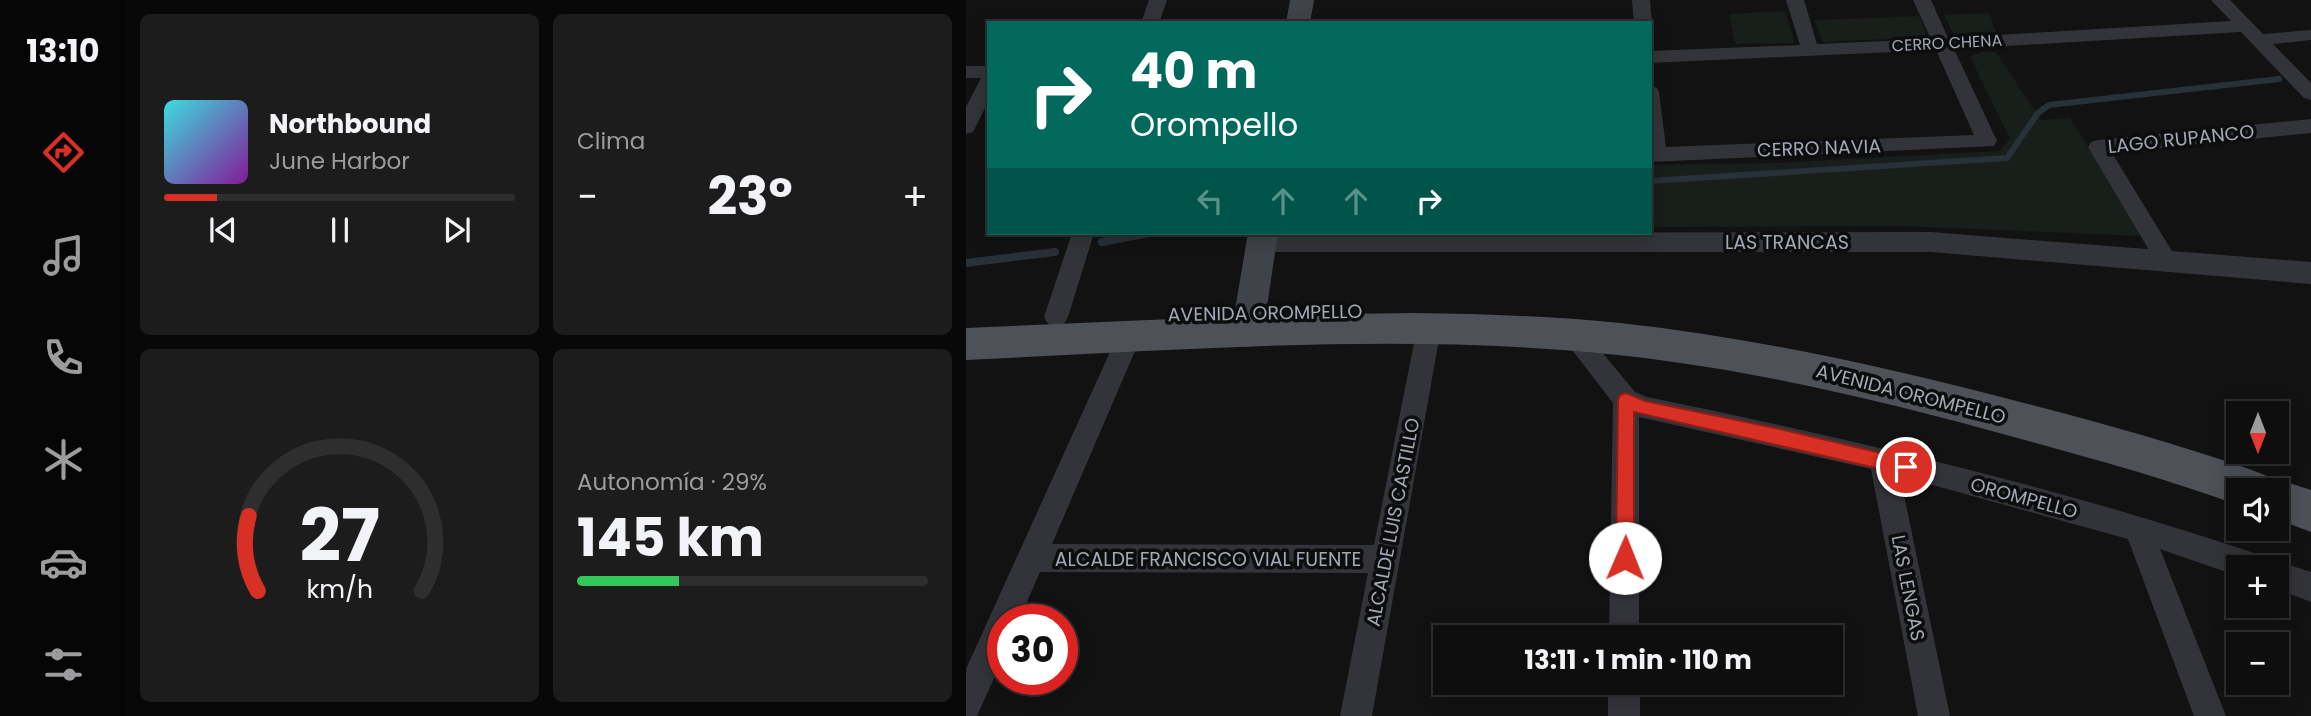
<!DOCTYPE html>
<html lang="es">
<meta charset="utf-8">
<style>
body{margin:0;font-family:Poppins,sans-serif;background:#1c1c1c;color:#f1f3f6;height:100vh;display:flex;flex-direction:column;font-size:26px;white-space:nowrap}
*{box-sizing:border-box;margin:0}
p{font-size:23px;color:#9b9c9e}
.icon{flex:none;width:38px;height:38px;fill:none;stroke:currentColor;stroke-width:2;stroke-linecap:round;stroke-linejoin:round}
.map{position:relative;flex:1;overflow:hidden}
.sheet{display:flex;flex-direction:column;gap:14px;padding:14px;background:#080808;width:840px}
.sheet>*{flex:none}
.hud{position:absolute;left:21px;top:21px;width:665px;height:214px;border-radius:0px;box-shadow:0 4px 18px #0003,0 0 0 2px #2e2e2e;background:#00695c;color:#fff;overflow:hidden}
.needle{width:46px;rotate:180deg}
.controls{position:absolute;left:1260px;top:401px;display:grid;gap:14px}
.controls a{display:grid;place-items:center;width:63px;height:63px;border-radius:0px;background:#0e0e0e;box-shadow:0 4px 18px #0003,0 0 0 2px #2e2e2e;font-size:35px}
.speed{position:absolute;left:21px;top:604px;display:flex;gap:14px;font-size:35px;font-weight:700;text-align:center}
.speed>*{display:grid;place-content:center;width:91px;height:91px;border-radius:50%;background:#0e0e0e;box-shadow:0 4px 18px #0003,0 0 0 2px #2e2e2e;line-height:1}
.speed .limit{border:10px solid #d22;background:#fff;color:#111}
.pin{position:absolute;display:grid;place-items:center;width:60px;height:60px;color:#fff;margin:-30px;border:4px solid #fff;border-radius:50%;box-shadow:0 2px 7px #0007}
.me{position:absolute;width:77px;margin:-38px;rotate:1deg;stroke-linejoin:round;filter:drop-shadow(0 0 5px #0008)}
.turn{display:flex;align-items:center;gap:24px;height:147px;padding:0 28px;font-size:32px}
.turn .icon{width:91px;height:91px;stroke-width:2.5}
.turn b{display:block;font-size:49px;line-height:60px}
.lanes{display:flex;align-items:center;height:66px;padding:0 28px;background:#0003;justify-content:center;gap:35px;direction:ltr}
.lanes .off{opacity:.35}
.big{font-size:52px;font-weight:700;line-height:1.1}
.sheet .tile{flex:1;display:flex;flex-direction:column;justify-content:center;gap:10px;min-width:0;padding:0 24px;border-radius:10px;background:#1c1c1c}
.sheet .dial{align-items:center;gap:0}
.dial svg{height:182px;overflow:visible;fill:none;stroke:#2e2e2e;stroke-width:7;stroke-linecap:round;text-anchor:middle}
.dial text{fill:#f1f3f6;stroke:none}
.song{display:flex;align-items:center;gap:21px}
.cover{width:84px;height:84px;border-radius:10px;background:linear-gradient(135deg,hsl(180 70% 55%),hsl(290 70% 35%))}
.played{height:7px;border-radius:4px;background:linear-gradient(90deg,#d93025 15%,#2e2e2e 15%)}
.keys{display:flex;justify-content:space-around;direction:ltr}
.heat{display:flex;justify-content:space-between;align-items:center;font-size:38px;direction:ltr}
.charge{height:10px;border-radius:5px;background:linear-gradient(90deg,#34c759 29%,#2e2e2e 0)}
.sheet .tiles{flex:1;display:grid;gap:14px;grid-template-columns:repeat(2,1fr)}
.trip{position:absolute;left:467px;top:625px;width:410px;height:70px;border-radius:0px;background:#0e0e0e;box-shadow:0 4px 18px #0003,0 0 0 2px #2e2e2e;font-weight:700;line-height:70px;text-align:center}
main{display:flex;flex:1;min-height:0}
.tabs{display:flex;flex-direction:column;width:126px;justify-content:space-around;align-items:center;background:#060606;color:#9b9c9e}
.tabs .icon{width:49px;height:49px}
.tabs .on{color:#d93025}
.tabs b{font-size:32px;color:#f1f3f6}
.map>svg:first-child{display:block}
.green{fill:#181e19}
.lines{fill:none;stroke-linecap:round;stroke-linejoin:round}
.stream-far1{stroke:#273138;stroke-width:6}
.stream{stroke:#273138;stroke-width:8}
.minor{fill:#333439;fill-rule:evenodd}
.tertiary{fill:#333439;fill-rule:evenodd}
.secondary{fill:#404349;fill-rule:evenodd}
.primary{fill:#4e5158;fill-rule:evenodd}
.route{fill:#d93025;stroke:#8d1f18;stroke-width:2}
.labels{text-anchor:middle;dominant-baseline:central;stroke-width:7;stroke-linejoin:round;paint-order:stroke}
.far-street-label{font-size:16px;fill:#a2a8b5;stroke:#0d0d0e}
.street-label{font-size:19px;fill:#a2a8b5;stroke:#0d0d0e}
</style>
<main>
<nav class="tabs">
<b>13:10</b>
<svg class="icon on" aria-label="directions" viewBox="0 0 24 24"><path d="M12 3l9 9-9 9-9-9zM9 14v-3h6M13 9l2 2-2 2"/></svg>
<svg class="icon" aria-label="music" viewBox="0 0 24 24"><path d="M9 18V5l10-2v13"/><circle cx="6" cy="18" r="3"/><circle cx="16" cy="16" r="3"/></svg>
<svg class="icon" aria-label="phone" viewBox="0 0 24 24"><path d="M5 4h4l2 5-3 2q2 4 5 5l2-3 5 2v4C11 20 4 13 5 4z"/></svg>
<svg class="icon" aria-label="climate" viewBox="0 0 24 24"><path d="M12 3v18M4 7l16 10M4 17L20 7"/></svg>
<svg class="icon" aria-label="car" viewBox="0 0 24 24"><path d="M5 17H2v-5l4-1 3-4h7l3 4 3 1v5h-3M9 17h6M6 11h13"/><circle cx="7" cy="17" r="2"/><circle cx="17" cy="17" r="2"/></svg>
<svg class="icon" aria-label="filters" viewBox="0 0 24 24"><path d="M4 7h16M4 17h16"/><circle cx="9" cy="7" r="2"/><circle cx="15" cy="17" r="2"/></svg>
</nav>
<section class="sheet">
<div class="tiles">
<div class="tile">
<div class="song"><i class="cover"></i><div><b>Northbound</b><p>June Harbor</p></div></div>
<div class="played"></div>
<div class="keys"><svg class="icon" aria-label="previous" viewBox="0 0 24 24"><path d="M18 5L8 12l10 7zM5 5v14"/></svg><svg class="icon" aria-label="pause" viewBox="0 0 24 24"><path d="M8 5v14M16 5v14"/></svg><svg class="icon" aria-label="next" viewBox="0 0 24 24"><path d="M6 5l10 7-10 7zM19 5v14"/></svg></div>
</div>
<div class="tile"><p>Clima</p>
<div class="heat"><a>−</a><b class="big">23°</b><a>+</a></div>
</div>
<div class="tile dial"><svg viewBox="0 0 100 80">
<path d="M14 69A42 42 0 1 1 86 69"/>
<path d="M14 69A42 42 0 0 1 10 36" stroke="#d93025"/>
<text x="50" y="56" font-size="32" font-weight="700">27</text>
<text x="50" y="72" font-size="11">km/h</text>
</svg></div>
<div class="tile"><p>Autonomía · 29%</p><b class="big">145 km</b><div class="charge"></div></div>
</div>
</section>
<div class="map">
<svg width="1345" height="716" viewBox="0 0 1345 716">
<rect width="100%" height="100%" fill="#121213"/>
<g class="green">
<polygon points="819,11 829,43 769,44 763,14"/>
<polygon points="1023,13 1031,35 989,37 978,15"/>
<polygon points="953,16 962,37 857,42 848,20"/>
<polygon points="1015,52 1030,52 1075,120 1104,118 1178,236 935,226 684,227 684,165 805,163 1033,151 1044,139 1004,57"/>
</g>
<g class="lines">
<polyline class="stream-far1" points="684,181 1041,158 1072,113 1083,105 1313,79"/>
<g class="stream">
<polyline points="136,242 182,233"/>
<polyline points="0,263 89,252"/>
</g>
<g class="minor">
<polygon points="183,0 201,0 193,23 175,23"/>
<polygon points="666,0 684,0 686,23 684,25 684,23 668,23"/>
<polygon points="820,0 838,0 851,44 965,39 947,0 965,0 982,38 1265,21 1245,0 1264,0 1297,34 1345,30 1345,40 1307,44 1345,83 1345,100 1338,98 1275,32 988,49 1031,141 1028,146 684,162 684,86 691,88 693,92 700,147 1008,135 970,50 684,63 684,51 834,45"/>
<polygon points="0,66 23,66 23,100 7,132 0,134 0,107 15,78 0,78"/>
<polygon points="1345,119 1345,133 1146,153 1212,261 1209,267 1201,270 1193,267 1122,147 1125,142 1132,140"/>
<polygon points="106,233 128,233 102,317 98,324 90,327 82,324 78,317"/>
<polygon points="463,318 471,321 475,328 406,716 374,716 402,573 74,572 53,620 37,620 37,658 11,716 0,716 0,669 154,330 163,327 172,330 175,337 86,544 408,545 451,328 455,321"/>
<path d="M608 325 616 328 669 392 681 397C886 439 1089 486 1288 553L1298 557 1301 564 1311 561 1345 572V602L1311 589V567H1272V576L1194 549 1260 716H1228L1162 539 934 476 984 716H952L905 469 673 417V637H643L647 403 600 342 596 335 600 328Z"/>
<rect x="642" y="682" width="32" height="34"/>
</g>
<polygon class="tertiary" points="965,232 1345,262 1345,284 965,252 296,252 287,249 283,242 287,235 293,233"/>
<g class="secondary">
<polygon points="324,0 348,0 344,23 320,23"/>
<polygon points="282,233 312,233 297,333 293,343 281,347 269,343 265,333"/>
</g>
<path class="primary" d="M448 313C517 314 586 316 654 323 791 338 925 368 1058 403 1135 423 1211 444 1286 470L1301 476 1304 481 1311 479 1345 490V532L1311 519V490H1272V505C1201 479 1128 459 1055 439 905 397 752 361 597 350 398 335 199 351 0 360V328L298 315Z"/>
</g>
<polygon class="route" points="660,393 679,401 814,429 940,459 946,461 948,467 946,472 940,475 668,412 668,558 665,565 659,567 652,565 650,558 652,400 654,395"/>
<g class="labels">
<g class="far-street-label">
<text transform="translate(981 43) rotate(-3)">CERRO CHENA</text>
</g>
<g class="street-label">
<text transform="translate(1215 139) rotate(-6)">LAGO RUPANCO</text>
<text transform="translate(853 148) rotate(-2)">CERRO NAVIA</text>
<text x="821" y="242">LAS TRANCAS</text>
<text transform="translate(299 313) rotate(-1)">AVENIDA OROMPELLO</text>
<text transform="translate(945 394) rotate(14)">AVENIDA OROMPELLO</text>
<text transform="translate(1058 498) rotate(15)">OROMPELLO</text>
<text transform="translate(427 522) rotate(-79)">ALCALDE LUIS CASTILLO</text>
<text x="242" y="559">ALCALDE FRANCISCO VIAL FUENTE</text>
<text transform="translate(942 588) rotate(79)">LAS LENGAS</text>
</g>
</g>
</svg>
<div class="controls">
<a><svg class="needle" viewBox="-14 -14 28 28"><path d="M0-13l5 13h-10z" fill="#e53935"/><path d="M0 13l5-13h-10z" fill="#9b9c9e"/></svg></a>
<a><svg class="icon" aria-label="sound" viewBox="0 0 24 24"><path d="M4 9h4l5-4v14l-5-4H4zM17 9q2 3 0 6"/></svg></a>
<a>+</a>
<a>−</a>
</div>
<div class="speed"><div class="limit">30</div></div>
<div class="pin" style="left:940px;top:467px;background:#d93025"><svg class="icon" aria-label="arrive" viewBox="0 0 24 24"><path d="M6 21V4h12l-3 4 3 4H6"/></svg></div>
<svg class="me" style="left:659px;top:558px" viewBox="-20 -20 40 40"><circle r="19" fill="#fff"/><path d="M0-13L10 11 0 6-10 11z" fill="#d93025"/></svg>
<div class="trip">13:11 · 1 min · 110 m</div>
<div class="hud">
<div class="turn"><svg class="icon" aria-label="right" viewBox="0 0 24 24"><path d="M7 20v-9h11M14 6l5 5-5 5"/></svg><div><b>40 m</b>Orompello</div></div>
<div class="lanes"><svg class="icon off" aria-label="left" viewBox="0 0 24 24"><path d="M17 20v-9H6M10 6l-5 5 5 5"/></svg><svg class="icon off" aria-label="ahead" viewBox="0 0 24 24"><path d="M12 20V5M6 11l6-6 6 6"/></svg><svg class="icon off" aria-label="ahead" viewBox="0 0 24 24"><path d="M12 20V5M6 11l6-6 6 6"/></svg><svg class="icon" aria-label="right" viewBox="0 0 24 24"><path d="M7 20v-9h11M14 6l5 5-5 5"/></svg></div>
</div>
</div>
</main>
